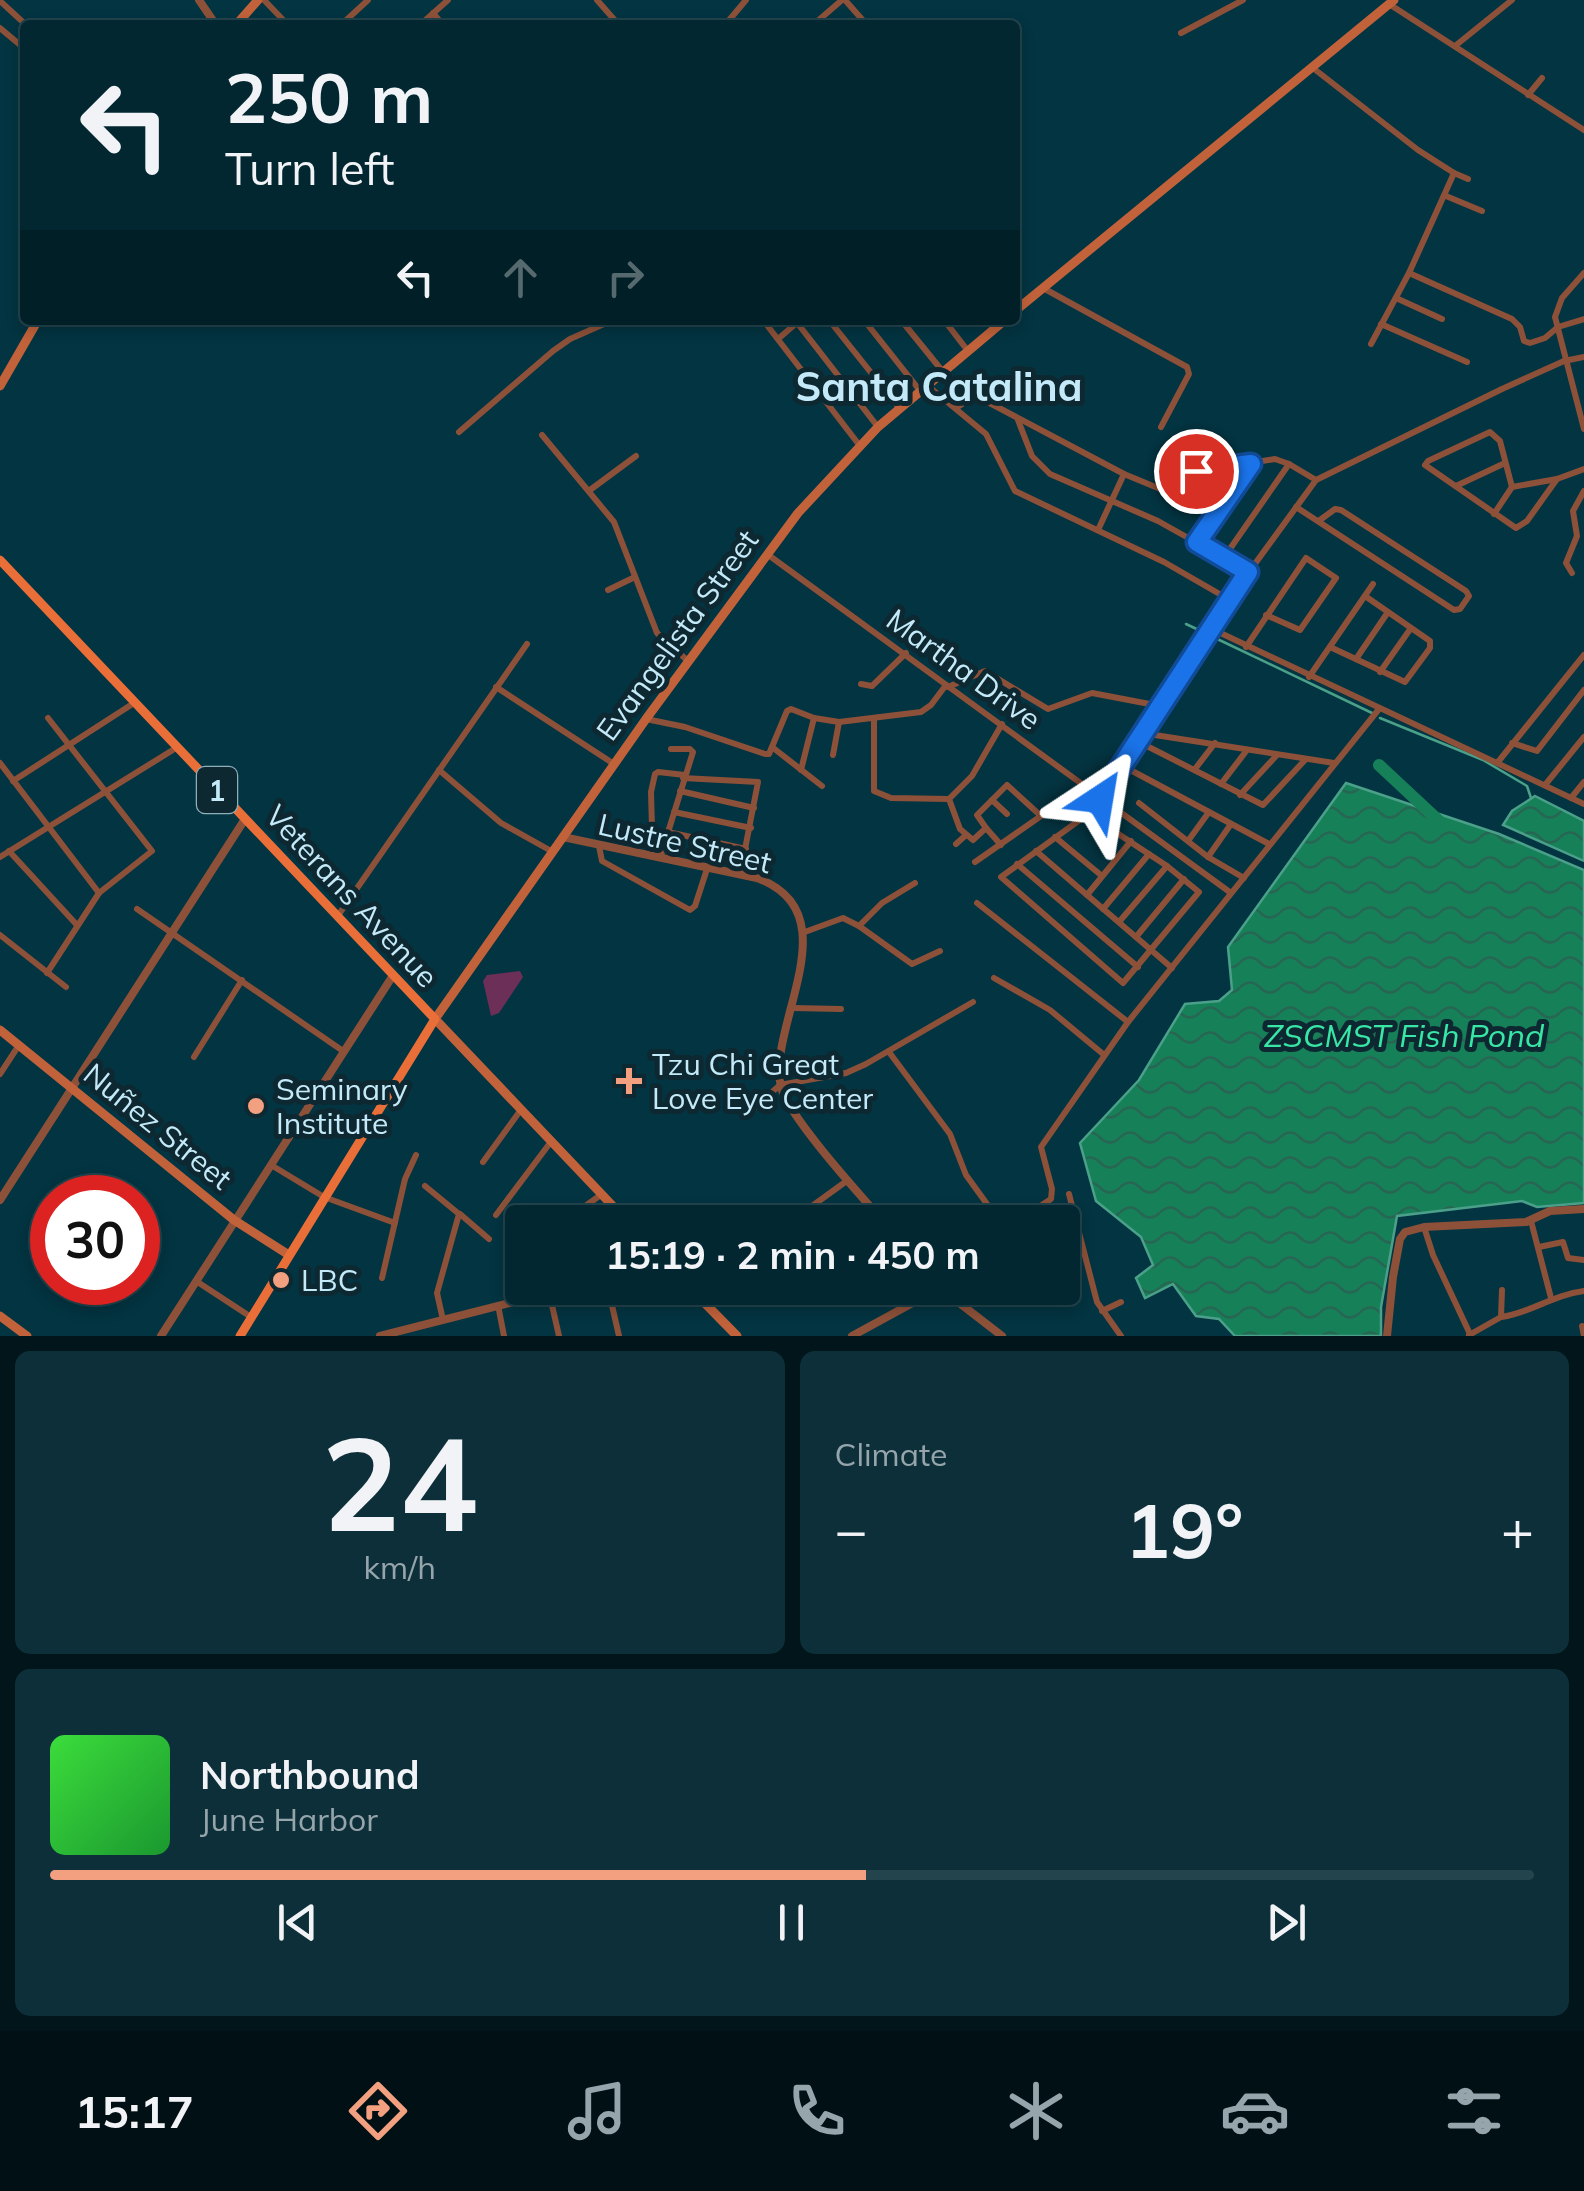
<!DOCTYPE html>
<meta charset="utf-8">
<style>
body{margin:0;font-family:Mulish,sans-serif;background:#0c2f39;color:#f1f3f6;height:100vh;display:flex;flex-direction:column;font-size:38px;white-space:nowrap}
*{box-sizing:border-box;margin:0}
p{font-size:32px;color:#96a5ab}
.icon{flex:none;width:55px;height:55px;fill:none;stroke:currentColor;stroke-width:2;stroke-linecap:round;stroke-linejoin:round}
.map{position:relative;height:1336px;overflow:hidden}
.panel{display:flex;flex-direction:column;gap:15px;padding:15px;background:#01151b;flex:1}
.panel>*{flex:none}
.top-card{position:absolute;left:20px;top:20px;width:1000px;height:305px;border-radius:10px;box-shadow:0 5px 15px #0003,0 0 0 2px #23444d;background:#022731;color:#f1f3f6;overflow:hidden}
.speed{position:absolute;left:30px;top:1175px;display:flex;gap:20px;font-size:50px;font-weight:700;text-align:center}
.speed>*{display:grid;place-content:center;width:130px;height:130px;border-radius:50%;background:#022731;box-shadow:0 5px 15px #0003,0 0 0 2px #23444d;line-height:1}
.speed .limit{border:15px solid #d22;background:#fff;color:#111}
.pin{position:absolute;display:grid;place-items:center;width:85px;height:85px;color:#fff;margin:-42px;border:5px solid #fff;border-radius:50%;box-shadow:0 2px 10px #0007}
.me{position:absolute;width:110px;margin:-55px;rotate:33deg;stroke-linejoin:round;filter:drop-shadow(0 0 8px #0008)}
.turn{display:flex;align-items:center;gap:35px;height:210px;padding:0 40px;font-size:45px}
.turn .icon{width:130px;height:130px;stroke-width:2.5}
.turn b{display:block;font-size:70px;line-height:85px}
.lanes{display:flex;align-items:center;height:95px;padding:0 40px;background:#0003;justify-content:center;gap:50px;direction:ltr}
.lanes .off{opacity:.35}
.big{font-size:75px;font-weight:700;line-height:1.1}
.panel .card{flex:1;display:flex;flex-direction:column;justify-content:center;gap:15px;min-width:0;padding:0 35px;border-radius:15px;background:#0c2f39}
.panel .dial{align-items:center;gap:0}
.dial b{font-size:130px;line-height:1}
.song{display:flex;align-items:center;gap:30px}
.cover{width:120px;height:120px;border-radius:15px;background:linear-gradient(135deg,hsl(120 70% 55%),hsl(130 70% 35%))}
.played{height:10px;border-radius:5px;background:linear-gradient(90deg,#f2a080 55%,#23444d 55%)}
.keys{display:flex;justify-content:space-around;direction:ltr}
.heat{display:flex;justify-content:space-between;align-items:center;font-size:55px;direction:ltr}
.panel .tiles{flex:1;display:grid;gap:15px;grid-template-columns:1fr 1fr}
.card:last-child{grid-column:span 2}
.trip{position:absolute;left:505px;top:1205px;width:575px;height:100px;border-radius:10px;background:#022731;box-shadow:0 5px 15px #0003,0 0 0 2px #23444d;font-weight:700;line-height:100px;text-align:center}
.menu{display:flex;height:160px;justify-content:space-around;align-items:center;background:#011014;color:#96a5ab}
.menu .icon{width:70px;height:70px}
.menu .active{color:#f2a080}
.menu b{font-size:45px;color:#f1f3f6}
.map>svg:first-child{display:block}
.park{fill:#6c2f57}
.water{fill:url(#water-waves);stroke:#4aa089;stroke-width:2.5}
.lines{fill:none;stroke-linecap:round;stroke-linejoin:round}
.stream{stroke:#4aa089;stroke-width:2.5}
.river{stroke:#168059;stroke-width:12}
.minor{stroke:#8d5139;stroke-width:6}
.tertiary{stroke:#8d5139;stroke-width:8}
.secondary{stroke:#c1623a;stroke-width:9}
.primary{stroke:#e96e38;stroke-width:9}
.route-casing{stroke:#114b97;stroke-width:25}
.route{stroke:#1a73e8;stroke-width:18}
.poi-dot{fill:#f2a080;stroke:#0e2831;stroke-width:4}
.labels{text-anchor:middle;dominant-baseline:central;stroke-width:10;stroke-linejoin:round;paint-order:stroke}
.shield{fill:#0e2831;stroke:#8db0bd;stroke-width:2.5}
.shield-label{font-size:28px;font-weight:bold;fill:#c4eaf9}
.street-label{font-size:30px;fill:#c4eaf9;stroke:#0e2831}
.poi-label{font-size:30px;fill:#c4eaf9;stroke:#0e2831;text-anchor:start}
.water-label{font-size:32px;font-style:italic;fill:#38e7a5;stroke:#0e2831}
.district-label{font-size:40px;font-weight:bold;fill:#c4eaf9;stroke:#0e2831}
</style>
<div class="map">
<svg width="1584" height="1336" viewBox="0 0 1584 1336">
<defs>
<pattern id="water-waves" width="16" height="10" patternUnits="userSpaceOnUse" patternTransform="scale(2.5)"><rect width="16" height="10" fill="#168059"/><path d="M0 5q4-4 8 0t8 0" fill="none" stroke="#276653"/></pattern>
</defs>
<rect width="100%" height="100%" fill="#033441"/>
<polygon class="park" points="520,971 523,977 499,1013 491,1016 483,981 487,975"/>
<g class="water">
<polygon points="1346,783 1499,834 1584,870 1584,1203 1537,1207 1522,1201 1397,1216 1381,1307 1381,1336 1235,1336 1219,1319 1196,1316 1173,1284 1145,1298 1136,1278 1153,1265 1141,1237 1096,1201 1080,1143 1139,1080 1185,1004 1219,1001 1232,990 1228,947"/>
<polygon points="1535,796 1584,821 1584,861 1503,825 1512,811"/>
</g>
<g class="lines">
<g class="stream">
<polyline points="1186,624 1203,632"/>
<polyline points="1211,636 1372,713"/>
<polyline points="1380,718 1483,760 1527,786 1531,798"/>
</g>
<polyline class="river" points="1379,765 1439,821"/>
<g class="minor">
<polyline points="264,0 288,25"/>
<polyline points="597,0 619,25"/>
<polyline points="845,0 867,25"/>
<polyline points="0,1 25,24"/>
<polyline points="1389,4 1584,130"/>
<polyline points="433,13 443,25"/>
<polyline points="341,25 368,0"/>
<polyline points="420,25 448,0"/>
<polyline points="725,25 746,0"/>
<polyline points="813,25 842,0"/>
<polyline points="0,28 25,49"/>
<polyline points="1181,33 1243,0"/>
<polyline points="1455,46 1512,0"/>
<polyline points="1313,68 1418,150 1454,173 1409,273 1371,344"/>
<polyline points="1528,95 1542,78"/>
<polyline points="1454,173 1468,179"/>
<polyline points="1446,196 1482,211"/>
<polyline points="1409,273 1512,319 1520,327 1524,341 1530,343 1545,338 1558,327 1584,319"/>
<polyline points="1584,273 1562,298 1555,317 1584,429"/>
<polyline points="1043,288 1187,367 1189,374 1161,427"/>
<polyline points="1396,298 1442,319"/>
<polyline points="763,320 860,446"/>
<polyline points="795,320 878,427"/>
<polyline points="829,320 900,409"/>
<polyline points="864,320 921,392"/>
<polyline points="901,320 944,373"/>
<polyline points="944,320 968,351"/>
<polyline points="1381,324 1467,362"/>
<polyline points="778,339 800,320"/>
<polyline points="928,386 986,434 1015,491 1164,562 1230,600"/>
<polyline points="956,408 973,397 982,399 1124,474 1187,500 1218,467"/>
<polyline points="1018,420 1032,456 1050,474 1158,521 1249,572"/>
<polyline points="459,432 553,351 570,339 613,320"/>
<polyline points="542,435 614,522 657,633 688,661"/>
<polyline points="1456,486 1505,463"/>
<polyline points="1512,487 1500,441 1490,432 1428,461 1425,465 1516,528 1527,521 1557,479"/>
<polyline points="590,490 636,456"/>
<polyline points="1173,492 1196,471 1275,459 1289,464 1316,480"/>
<polyline points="1296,507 1454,610 1460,609 1469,596 1466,591 1341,510 1335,509 1320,520"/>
<polyline points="1494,514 1512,487 1557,479 1584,469"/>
<polyline points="1098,530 1124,474"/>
<polyline points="1197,541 1250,465"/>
<polyline points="767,554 1231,893"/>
<polyline points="1225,556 1289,464"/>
<polyline points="1572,573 1566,563 1577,536 1573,511 1584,491"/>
<polyline points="608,590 635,577"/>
<polyline points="1212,629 1584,804"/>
<polyline points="1246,647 1306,558 1336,578 1300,630 1266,615"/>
<polyline points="1330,647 1405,682 1430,648 1430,641 1365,596"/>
<polyline points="1356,659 1388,612"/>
<polyline points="1380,672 1411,628"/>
<polyline points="1309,677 1373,584"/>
<polyline points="861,684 872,686 906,653"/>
<polyline points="496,687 614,764"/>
<polyline points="948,687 985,671 1048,709 1092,693 1160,706"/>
<polyline points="814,718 839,722 921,712 931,705 946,685"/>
<polyline points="874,718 874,791 891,798 949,799 960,829 973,840 986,828 1001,845"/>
<polyline points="646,719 685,727 765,754 769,754 787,711 791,709 814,718 801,770"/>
<polyline points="1142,733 1334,763"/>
<polyline points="1137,741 1263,805 1305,760"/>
<polyline points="1512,743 1537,751 1584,690"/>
<polyline points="772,747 822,786"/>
<polyline points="833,755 839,722"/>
<polyline points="1498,762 1584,655"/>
<polyline points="0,763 99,893"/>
<polyline points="1121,765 1269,844"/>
<polyline points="1195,769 1215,743"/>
<polyline points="439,770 501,823 553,852"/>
<polyline points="683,778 758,782 740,875"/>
<polyline points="13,781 134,703"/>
<polyline points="1221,784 1247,750"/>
<polyline points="1545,785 1584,737"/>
<polyline points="680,791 754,808"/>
<polyline points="1240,795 1276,756"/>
<polyline points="1571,798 1584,782"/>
<polyline points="949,799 972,776 1002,724"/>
<polyline points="1100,799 1249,572 1316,480 1502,389 1564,361 1584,357"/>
<polyline points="992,800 1007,814"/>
<polyline points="1139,803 1208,857 1244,878"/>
<polyline points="674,812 751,828"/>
<polygon points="1088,814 1167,866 1199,892 1123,983 1001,877"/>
<polyline points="652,828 651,792 655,774 658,772 685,775"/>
<polyline points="668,832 746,849"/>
<polyline points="1055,837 1102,876"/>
<polyline points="1131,841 1087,895 1172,968"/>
<polyline points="1188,841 1209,812"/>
<polyline points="956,844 966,835"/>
<polyline points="599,846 602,861 690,910 695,906 707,869"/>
<polyline points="9,851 76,924"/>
<polyline points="1036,851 1087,895"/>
<polyline points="0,857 176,748"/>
<polyline points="1208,857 1231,824"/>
<polyline points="660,858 693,752 690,749 671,749"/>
<polyline points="975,862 1041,816 1007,785 977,815 986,828"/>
<polyline points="1017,864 1138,967"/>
<polyline points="977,903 1128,1022"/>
<polyline points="137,909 343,1051"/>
<polyline points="1103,909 1149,854"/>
<polyline points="337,917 527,644"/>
<polyline points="1119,922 1167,866"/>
<polyline points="859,926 882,903 915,883"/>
<polyline points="802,933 843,918 859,926 912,964 940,951"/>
<polyline points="0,935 66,987"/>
<polyline points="1136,937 1184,879"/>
<polyline points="47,973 99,893 152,851 48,718"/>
<polyline points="994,978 1050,1010 1103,1054"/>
<polyline points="793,1008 841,1009"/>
<polyline points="889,1052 950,1134 966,1175 1000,1222"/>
<polyline points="194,1057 242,980"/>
<polyline points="0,1074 19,1045"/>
<polyline points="744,1117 780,1085 846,1073 866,1064 973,1002"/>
<polyline points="483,1162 520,1111"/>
<polyline points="271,1165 324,1197 395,1223"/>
<polyline points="425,1186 459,1214 437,1293 443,1320"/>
<polyline points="1069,1194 1097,1302 1121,1336"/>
<polyline points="460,1214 489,1239"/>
<polyline points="496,1215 550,1143"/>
<polyline points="1531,1221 1551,1298"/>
<polyline points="563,1222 602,1194"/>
<polyline points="790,1222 848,1180"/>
<polyline points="1016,1222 1051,1199 1052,1189 1041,1147 1128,1022 1379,709"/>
<polyline points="1424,1227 1433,1255 1470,1334"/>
<polyline points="1539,1247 1563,1242 1568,1258 1584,1260"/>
<polyline points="382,1278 405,1179 416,1155"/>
<polyline points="196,1281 251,1317"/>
<polyline points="608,1288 619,1336"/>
<polyline points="549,1292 559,1336"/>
<polyline points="498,1305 504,1336"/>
<polyline points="1102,1311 1121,1302"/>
<path d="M1501 1317C1531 1313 1552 1295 1584 1291"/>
<polyline points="1582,1326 1584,1336"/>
<polyline points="1469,1335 1501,1317 1502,1290"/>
</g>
<g class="tertiary">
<polyline points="199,0 216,25"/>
<path d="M563 837 757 878C853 913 766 1026 781 1087 788 1116 862 1197 884 1222"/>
<polyline points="0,1200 245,819"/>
<polyline points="940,1288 1002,1336"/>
<polyline points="161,1336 392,977"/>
<polyline points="380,1336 569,1288"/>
<polyline points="852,1336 940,1288"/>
<polyline points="1387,1336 1393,1277 1400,1239 1405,1232 1424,1227 1526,1222 1550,1211 1584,1209"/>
</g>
<g class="secondary">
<polyline points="236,25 258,0"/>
<polyline points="1015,311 1394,0"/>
<polyline points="0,386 38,320"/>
<polyline points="0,1030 234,1220 289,1255"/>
<polyline points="628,1222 435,1019 646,719 798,513 878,427 1005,320"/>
<polyline points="690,1288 737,1336"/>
<polyline points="0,1316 27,1336"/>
</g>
<polyline class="primary" points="0,560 435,1019 240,1336"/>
</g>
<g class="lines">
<defs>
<polyline id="route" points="1100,799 1248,572 1197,542 1251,464 1196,471"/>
</defs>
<use href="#route" class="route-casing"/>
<use href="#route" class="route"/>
</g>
<g class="poi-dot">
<path d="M624 1066h10v10h10v10h-10v10h-10v-10h-10v-10h10z"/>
<circle cx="256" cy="1106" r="10"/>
<circle cx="281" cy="1280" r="10"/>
</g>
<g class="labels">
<rect class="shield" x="197" y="767" width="40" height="46" rx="8"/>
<g class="shield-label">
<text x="217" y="790">1</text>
</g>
<g class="street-label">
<text transform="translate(677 635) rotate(-54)">Evangelista Street</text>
<text transform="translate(964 669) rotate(36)">Martha Drive</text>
<text transform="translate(685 843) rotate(13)">Lustre Street</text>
<text transform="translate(352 896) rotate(47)">Veterans Avenue</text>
<text transform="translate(158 1126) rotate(39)">Nuñez Street</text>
</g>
<g class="poi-label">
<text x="652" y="1064">Tzu Chi Great<tspan x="652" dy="34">Love Eye Center</tspan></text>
<text x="276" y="1089">Seminary<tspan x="276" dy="34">Institute</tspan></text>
<text x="301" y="1280">LBC</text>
</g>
<g class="water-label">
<text x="1404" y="1035">ZSCMST Fish Pond</text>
</g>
<g class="district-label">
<text x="939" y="386">Santa Catalina</text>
</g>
</g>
</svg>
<div class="speed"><div class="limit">30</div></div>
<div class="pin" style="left:1196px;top:471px;background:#d93025"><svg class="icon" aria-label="arrive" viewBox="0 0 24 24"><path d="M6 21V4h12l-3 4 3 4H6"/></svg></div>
<svg class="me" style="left:1100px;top:799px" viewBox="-20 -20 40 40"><path d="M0-17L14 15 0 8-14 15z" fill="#1a73e8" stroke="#fff" stroke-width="4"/></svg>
<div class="trip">15:19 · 2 min · 450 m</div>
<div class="top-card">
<div class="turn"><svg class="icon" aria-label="left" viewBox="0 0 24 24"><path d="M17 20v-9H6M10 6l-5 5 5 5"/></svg><div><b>250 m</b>Turn left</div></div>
<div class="lanes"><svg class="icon" aria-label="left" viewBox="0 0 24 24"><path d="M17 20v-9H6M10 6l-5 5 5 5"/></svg><svg class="icon off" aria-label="ahead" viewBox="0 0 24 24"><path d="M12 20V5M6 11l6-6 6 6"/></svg><svg class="icon off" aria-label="right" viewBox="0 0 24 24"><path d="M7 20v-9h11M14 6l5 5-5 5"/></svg></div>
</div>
</div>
<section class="panel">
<div class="tiles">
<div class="card dial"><b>24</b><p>km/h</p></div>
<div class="card"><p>Climate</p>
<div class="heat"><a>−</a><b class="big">19°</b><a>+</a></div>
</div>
<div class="card">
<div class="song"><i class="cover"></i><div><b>Northbound</b><p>June Harbor</p></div></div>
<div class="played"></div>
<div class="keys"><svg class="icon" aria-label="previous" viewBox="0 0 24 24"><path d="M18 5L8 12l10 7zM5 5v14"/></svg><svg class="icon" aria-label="pause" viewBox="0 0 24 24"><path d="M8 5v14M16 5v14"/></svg><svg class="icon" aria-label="next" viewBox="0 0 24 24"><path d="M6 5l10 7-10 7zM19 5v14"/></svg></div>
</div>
</div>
</section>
<nav class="menu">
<b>15:17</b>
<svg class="icon active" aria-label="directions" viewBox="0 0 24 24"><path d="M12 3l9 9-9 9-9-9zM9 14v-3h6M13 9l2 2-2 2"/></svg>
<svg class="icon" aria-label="music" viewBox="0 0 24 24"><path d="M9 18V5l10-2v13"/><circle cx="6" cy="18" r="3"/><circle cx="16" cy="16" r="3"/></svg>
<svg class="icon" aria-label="phone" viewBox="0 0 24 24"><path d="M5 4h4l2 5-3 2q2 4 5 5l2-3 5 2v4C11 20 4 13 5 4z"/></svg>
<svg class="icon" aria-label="climate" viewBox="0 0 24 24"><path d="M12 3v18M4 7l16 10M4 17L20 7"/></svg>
<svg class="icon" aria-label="car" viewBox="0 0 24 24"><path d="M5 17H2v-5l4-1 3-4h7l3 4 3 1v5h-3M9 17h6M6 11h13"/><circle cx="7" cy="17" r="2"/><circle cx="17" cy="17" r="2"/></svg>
<svg class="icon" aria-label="filters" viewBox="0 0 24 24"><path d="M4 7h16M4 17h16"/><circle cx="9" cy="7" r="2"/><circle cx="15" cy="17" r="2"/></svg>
</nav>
